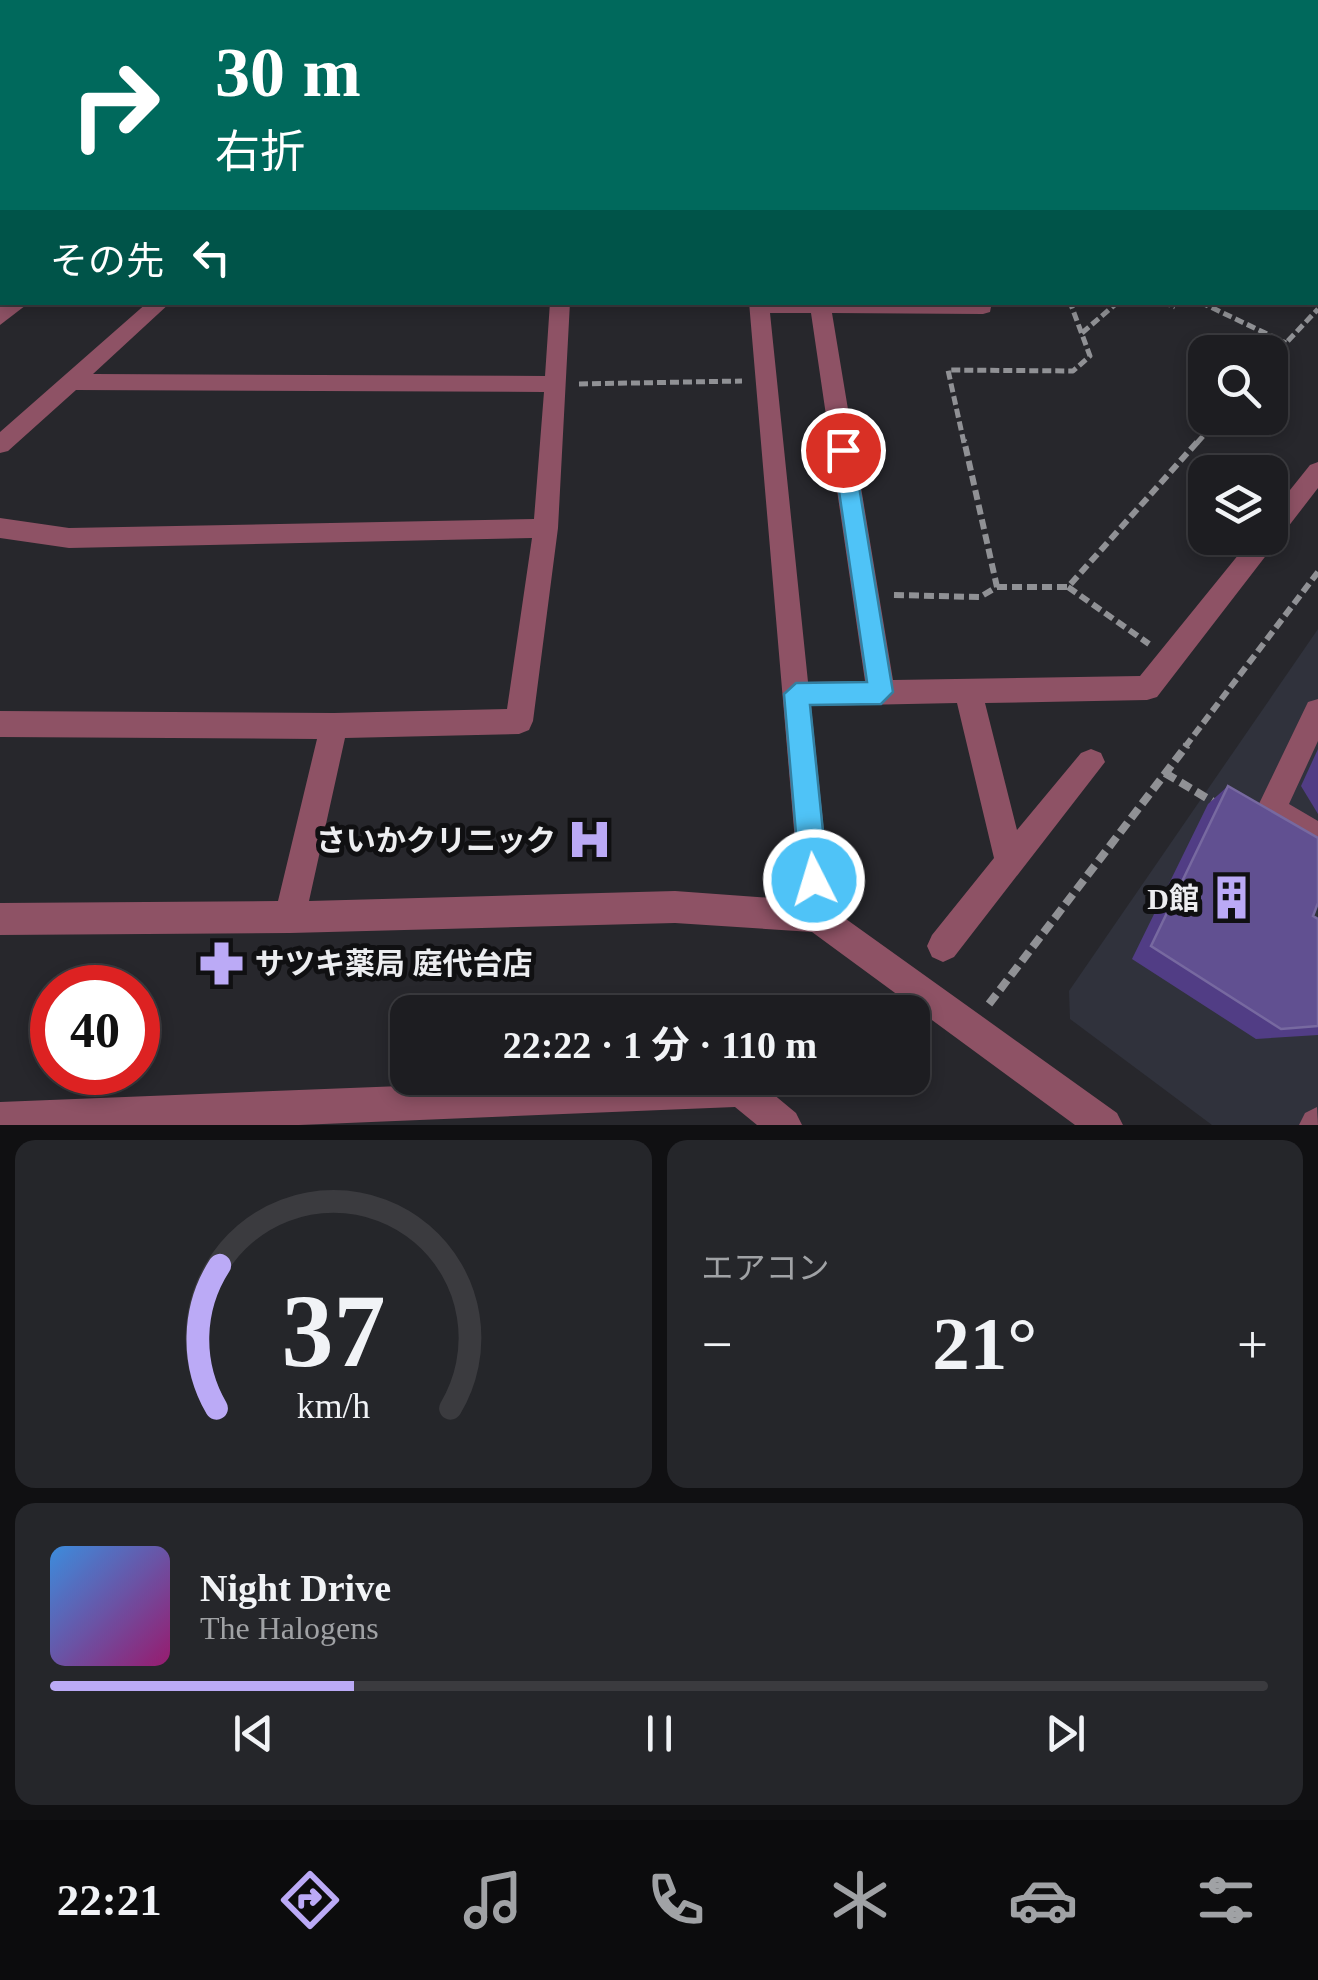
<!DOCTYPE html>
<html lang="ja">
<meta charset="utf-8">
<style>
body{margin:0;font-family:"Times New Roman","Noto Sans JP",serif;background:#25262a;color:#f1f3f6;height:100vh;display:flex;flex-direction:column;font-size:38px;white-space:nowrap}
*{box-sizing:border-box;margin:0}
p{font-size:32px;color:#a0a2a5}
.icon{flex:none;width:55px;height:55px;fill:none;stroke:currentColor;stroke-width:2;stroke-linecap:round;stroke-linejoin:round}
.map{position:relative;height:1125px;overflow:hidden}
.side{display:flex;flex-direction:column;gap:15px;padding:15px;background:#101012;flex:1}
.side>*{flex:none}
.hud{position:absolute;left:0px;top:0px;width:1320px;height:305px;box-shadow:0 5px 15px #0003,0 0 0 2px #3b3b3f;background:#00695c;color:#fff;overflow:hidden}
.fabs{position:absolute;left:1188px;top:335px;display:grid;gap:20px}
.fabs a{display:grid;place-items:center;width:100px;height:100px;border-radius:20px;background:#1d1d21;box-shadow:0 5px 15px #0003,0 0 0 2px #3b3b3f;font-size:50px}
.speed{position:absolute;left:30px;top:965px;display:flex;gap:20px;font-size:50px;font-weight:700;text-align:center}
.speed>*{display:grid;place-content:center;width:130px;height:130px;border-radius:50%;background:#1d1d21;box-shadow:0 5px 15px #0003,0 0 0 2px #3b3b3f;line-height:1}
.speed .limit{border:15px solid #d22;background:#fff;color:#111}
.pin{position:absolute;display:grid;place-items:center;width:85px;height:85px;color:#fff;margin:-42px;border:5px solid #fff;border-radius:50%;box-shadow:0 2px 10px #0007}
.me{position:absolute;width:110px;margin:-55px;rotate:355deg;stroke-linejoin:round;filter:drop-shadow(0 0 8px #0008)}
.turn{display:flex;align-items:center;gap:35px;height:210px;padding:0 50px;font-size:45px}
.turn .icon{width:130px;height:130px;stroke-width:2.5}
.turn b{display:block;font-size:70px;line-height:85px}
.then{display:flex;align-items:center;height:95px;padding:0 50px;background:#0003;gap:20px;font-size:38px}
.big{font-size:75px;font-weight:700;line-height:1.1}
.side .widget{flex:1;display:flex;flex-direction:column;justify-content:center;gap:15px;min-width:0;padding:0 35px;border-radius:20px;background:#25262a}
.side .dial{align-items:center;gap:0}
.dial svg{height:260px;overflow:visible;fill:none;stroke:#3b3b3f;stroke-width:7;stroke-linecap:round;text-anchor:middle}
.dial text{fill:#f1f3f6;stroke:none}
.song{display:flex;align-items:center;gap:30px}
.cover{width:120px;height:120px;border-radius:15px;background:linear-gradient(135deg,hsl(210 70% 55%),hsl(320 70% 35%))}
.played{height:10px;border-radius:5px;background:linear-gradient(90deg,#bbaaf6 25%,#3b3b3f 25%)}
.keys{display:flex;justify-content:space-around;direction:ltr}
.heat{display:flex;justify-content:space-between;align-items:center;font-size:55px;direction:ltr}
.side .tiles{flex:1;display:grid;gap:15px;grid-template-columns:1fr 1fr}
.widget:last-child{grid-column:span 2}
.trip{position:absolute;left:390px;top:995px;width:540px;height:100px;border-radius:20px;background:#1d1d21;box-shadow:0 5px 15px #0003,0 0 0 2px #3b3b3f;font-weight:700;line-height:100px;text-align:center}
.dock{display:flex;height:160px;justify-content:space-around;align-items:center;background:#0c0c0d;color:#a0a2a5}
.dock .icon{width:70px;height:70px}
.dock .active{color:#bbaaf6}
.dock b{font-size:45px;color:#f1f3f6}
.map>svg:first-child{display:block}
.built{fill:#30323c}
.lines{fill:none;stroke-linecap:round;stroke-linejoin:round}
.path-far2{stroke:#909195;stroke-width:5;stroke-dasharray:9 4;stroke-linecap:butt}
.path-far1{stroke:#909195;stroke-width:6;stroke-dasharray:10 5;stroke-linecap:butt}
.path{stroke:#909195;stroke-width:8;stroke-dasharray:12 6;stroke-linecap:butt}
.minor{fill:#8e5265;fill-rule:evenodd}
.wall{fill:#513d85}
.building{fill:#615091;stroke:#7769a0;stroke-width:2.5}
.route{fill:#4fc3f7;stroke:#337fa1;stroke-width:2.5}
.labels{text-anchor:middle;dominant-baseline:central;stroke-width:10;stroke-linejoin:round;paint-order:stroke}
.near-poi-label{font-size:30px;font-weight:bold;fill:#ecedf0;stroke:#101012;text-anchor:end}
</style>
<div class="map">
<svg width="1318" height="1125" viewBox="0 0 1318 1125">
<rect width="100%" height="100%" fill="#27272c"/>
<polygon class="built" points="1318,629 1318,1125 1212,1125 1070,1019 1069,991"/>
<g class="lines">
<g class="path-far2">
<polyline points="1162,302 1175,307"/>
<polyline points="1200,302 1286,343"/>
<polyline points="1082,333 1118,302"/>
<polyline points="1270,360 1318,309"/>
<polyline points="579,384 742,381"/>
<polyline points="964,443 948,370 1073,371 1090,356 1070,302"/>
<polyline points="1197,443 1219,418"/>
</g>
<g class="path-far1">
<polyline points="997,587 1068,587 1199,440"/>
<polyline points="1068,587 1149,644"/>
<polyline points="894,595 980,597 997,587 964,440"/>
<polyline points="1185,747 1318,572"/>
</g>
<g class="path">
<polyline points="1165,773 1215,803"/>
<polyline points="989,1004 1187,745"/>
</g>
<g class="minor">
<polygon points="286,0 308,0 309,2 287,2"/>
<polygon points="725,0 739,0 740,2 726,2"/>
<rect x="773" y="0" width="14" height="2"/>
<polygon points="1182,0 1202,0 1203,2 1183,2"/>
<polygon points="1263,0 1284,0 1285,2 1264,2"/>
<polygon points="2,84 2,95 0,96 0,85"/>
<polygon points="6,302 30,302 0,325 0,307"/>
<path d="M148 302H171L93 374 545 376 550 302H570L558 528 533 721 529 730 519 734 345 738 309 901 675 891 800 900 749 302H992L990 312 983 314 832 313 893 680 1140 676 1252 538H1270V515L1310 465 1318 462V488L1157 697 1147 700 985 703 1017 830 1081 753 1091 749 1101 753 1105 762 954 957 943 962 932 957 927 946 932 935 994 858 957 703 811 706 832 909 1117 1113 1123 1125H1075L812 932 675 923 290 933 0 935V903L278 901 317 739 0 737V711L334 713 507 709 532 538 69 548 0 538V518L69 528 534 519 544 392 76 390 8 451 0 453V432ZM770 313H811L865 681 808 682Z"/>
<polygon points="1318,699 1318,741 1289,804 1318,821 1318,853 1261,820 1256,810 1308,702"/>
<polygon points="601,1078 754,1078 796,1113 802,1125 757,1125 735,1107 299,1125 0,1125 0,1102"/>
<polygon points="1317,1107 1318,1125 1299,1125 1305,1113"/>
</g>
</g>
<g class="wall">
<polygon points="1318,749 1318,814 1301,786"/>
<polygon points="1228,786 1313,916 1318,919 1318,1035 1256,1039 1132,959 1208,804"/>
</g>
<polygon class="building" points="1228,786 1318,838 1318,903 1313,916 1318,919 1318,1026 1281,1029 1151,946"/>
<polygon class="route" points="843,442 853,450 893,692 881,704 810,705 828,880 824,890 814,894 804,890 800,880 784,694 796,683 867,682 833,450"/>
<defs>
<symbol id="hospital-bare" viewBox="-9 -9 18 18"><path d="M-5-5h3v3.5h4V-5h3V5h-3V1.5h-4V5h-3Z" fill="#bbaaf6" stroke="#101012" stroke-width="2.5" paint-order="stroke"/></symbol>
<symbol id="building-bare" viewBox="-9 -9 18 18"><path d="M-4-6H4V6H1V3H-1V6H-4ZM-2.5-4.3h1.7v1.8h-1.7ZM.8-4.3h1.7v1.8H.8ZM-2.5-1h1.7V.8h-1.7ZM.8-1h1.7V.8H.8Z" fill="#bbaaf6" stroke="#101012" stroke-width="2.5" paint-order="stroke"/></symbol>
<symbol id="pharmacy-bare" viewBox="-9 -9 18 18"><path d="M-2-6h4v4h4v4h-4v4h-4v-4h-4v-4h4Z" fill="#bbaaf6" stroke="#101012" stroke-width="2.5" paint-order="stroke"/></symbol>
</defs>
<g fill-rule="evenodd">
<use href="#hospital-bare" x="558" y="808" width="63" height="63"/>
<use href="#building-bare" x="1200" y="866" width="63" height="63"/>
<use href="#pharmacy-bare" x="190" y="932" width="63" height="63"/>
</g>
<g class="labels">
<g class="near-poi-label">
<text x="556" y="840">さいかクリニック</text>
<text x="1199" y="898">D館</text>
<text x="255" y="963" text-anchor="start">サツキ薬局 庭代台店</text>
</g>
</g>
</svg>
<div class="fabs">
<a><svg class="icon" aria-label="search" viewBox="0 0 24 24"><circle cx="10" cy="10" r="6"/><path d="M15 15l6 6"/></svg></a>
<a><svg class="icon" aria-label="layers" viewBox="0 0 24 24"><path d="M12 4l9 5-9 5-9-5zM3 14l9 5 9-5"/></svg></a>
</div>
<div class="speed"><div class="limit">40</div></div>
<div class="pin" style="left:843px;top:450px;background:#d93025"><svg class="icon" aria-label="arrive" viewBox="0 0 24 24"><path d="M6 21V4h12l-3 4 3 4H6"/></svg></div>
<svg class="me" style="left:814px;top:880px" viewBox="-20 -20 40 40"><circle r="17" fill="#4fc3f7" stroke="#fff" stroke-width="3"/><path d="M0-11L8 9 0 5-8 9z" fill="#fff"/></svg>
<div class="trip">22:22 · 1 分 · 110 m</div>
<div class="hud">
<div class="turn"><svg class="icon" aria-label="right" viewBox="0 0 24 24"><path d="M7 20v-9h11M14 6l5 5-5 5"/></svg><div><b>30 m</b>右折</div></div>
<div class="then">その先<svg class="icon" aria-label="left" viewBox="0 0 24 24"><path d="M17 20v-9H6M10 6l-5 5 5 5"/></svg></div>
</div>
</div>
<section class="side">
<div class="tiles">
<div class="widget dial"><svg viewBox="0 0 100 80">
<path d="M14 69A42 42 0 1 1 86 69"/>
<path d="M14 69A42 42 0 0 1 15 25" stroke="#bbaaf6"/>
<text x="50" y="56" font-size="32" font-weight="700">37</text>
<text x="50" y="72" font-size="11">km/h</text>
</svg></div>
<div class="widget"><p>エアコン</p>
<div class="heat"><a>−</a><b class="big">21°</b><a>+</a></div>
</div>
<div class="widget">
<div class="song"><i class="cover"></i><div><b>Night Drive</b><p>The Halogens</p></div></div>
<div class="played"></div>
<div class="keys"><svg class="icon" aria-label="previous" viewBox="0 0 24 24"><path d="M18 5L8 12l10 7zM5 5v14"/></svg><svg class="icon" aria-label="pause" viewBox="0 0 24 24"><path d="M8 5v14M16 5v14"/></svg><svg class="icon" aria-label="next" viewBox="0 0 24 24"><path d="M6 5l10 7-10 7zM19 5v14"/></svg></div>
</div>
</div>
</section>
<nav class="dock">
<b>22:21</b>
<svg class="icon active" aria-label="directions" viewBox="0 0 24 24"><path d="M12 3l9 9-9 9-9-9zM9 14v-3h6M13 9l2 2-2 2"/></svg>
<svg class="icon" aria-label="music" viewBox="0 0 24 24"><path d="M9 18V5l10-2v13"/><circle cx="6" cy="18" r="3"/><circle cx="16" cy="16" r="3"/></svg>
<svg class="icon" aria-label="phone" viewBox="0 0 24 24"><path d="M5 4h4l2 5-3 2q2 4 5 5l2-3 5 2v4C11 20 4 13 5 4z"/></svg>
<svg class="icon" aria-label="climate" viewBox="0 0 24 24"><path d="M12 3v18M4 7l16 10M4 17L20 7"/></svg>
<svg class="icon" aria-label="car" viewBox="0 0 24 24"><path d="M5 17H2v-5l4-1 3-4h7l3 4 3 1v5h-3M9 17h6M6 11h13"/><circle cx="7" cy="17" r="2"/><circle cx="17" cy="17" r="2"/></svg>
<svg class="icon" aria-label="filters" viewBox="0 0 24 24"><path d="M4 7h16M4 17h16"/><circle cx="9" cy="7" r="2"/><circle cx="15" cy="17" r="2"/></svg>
</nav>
